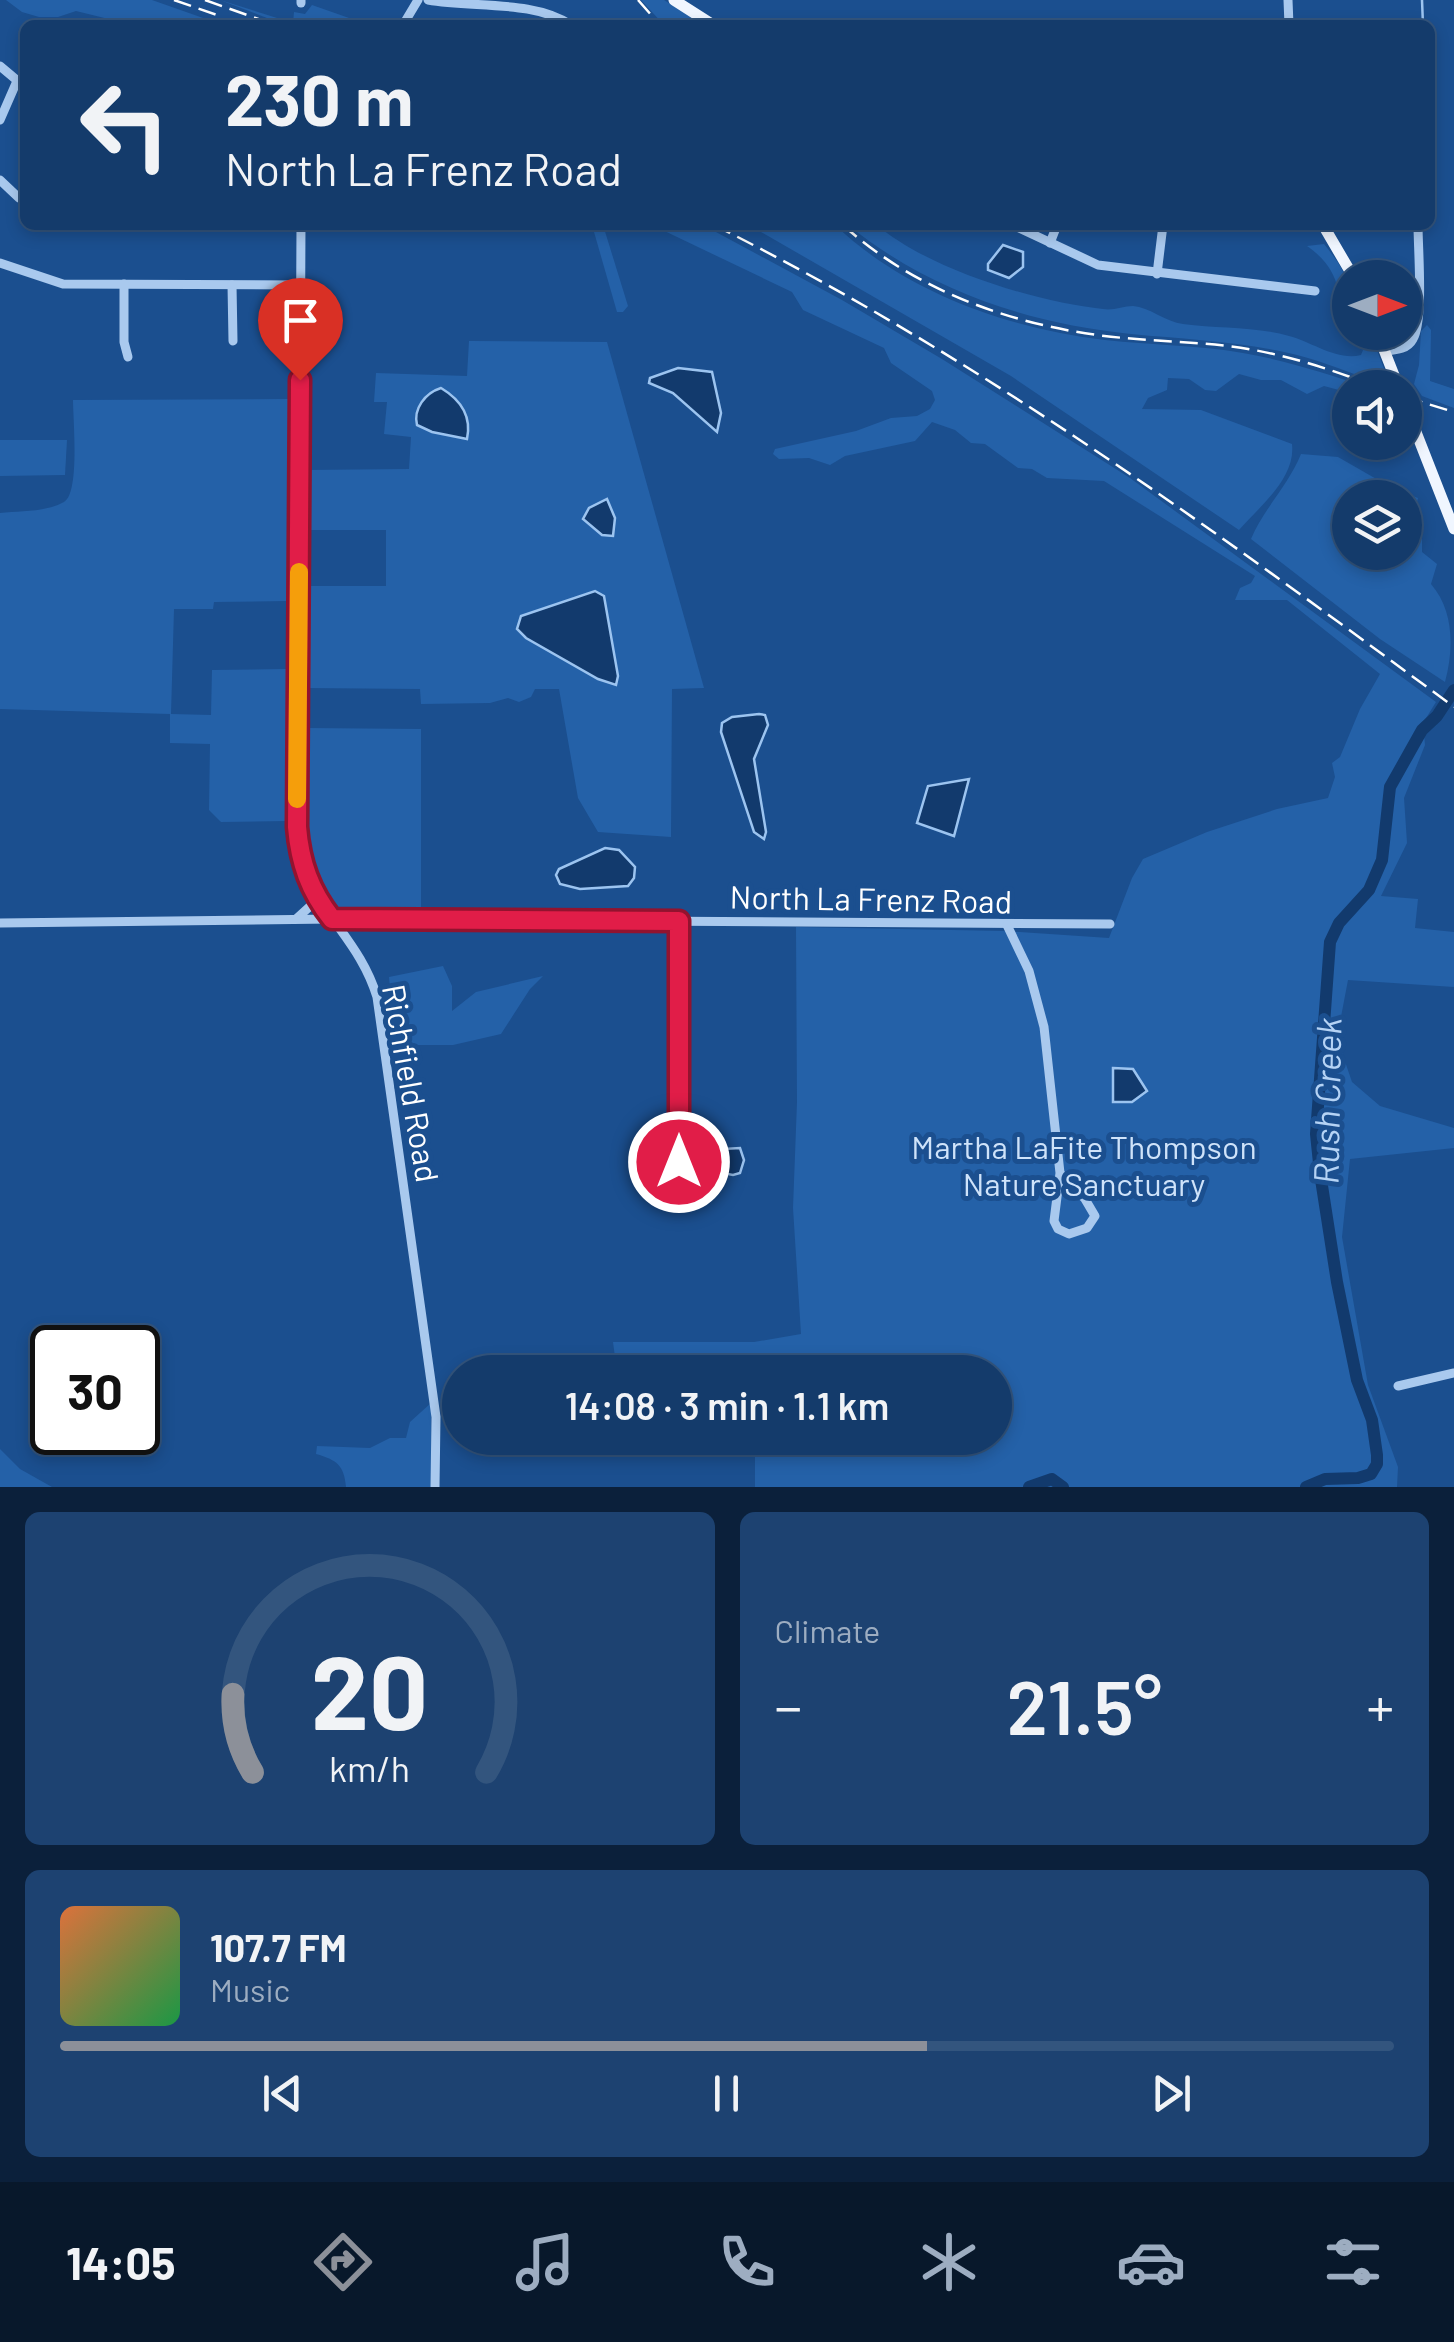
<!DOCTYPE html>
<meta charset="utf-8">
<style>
body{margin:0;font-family:Barlow,sans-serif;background:#1d4271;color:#f1f3f6;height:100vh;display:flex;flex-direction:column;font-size:38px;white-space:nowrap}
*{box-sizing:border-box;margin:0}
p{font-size:32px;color:#9dadc1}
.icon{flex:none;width:55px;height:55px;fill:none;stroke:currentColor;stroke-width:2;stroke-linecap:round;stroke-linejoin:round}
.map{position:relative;height:1487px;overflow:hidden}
.panel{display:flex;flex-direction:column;gap:25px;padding:25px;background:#0b203b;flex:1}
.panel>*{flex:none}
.hud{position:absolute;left:20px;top:20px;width:1415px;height:210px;border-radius:15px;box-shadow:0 5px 15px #0003,0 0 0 2px #33557e;background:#143b6b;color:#f1f3f6;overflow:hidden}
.needle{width:65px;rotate:90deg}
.buttons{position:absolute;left:1332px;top:260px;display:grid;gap:20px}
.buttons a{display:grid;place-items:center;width:90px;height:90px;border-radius:50%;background:#143b6b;box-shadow:0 5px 15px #0003,0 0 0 2px #33557e;font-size:50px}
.speed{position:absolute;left:30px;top:1325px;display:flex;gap:20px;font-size:50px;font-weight:700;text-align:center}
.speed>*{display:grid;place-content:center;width:130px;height:130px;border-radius:50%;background:#143b6b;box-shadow:0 5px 15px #0003,0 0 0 2px #33557e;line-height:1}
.speed .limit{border:5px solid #111;border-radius:15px;background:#fff;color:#111}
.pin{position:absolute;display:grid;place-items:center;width:85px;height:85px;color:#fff;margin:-102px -42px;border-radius:50% 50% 50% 0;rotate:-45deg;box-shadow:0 0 10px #0007}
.pin .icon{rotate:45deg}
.me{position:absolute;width:110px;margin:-55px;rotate:0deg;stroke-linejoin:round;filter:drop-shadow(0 0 8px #0008)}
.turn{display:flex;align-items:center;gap:35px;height:210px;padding:0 40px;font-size:45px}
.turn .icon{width:130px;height:130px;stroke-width:2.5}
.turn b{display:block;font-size:70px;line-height:85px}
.big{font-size:75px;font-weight:600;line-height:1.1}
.panel .widget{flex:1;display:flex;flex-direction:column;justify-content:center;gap:15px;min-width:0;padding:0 35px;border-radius:15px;background:#1d4271}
.panel .dial{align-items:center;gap:0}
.dial svg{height:260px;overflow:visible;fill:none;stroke:#33557e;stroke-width:7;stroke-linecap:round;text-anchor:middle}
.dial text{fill:#f1f3f6;stroke:none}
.song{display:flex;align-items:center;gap:30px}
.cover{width:120px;height:120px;border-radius:15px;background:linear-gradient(135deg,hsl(20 70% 55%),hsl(140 70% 35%))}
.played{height:10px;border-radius:5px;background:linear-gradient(90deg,#8c9099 65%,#33557e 65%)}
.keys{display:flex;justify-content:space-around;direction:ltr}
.heat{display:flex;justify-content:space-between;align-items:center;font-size:55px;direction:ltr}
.panel .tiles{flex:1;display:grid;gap:25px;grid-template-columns:1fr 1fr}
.widget:last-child{grid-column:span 2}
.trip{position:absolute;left:442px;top:1355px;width:570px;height:100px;border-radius:50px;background:#143b6b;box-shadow:0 5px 15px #0003,0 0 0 2px #33557e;font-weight:600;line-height:100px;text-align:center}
.dock{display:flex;height:160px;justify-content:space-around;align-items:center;background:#08182b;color:#9dadc1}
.dock .icon{width:70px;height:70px}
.dock .on{color:#8c9099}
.dock b{font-size:45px;color:#f1f3f6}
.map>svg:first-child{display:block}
.green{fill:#2461a8;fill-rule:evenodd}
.water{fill:#123a6d;stroke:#9cc4f0;stroke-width:2.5}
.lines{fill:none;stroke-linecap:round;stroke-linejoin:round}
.stream{stroke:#9cc4f0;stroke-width:2.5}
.river{stroke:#123a6d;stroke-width:12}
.minor{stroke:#a9c9ee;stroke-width:9}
.major{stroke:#f0f6ff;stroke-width:11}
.rail{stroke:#fff;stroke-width:2.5;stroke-dasharray:18 8;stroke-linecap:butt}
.route-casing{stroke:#92132f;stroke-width:25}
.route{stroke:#e11d48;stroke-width:18}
.slow{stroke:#f59e0b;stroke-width:18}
.labels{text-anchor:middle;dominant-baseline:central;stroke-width:10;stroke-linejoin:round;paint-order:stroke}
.street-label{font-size:32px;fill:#fff;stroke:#1b4f8f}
.park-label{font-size:32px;fill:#cfe3fa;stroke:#1b4f8f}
.water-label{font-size:35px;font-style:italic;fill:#b5d3f5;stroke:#1b4f8f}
</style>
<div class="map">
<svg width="1454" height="1487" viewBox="0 0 1454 1487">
<rect width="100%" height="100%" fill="#1b4f8f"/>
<g class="green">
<polygon points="6,0 152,0 223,25 133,25 76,11 58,17 39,17 22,12"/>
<polygon points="220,0 293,23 294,12 305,14 312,5 369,25 285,25"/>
<polygon points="641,0 664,0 703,25 664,25"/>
<polygon points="592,225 603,225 628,306 623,312 617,312"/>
<polygon points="652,225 703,225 842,300 942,359 1130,478 1436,702 1423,723 1425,745 1404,798 1407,843 1381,896 1418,899 1415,928 1454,932 1454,987 1348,980 1337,1038 1352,1082 1380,1106 1454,1128 1454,1148 1350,1159 1342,1237 1368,1385 1398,1467 1397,1487 755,1487 755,1438 995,1438 995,1372 617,1372 613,1342 754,1342 801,1334 793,1208 797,1102 796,927 1004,931 1109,938 1132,878 1143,859 1207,832 1277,809 1328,798 1335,777 1332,763 1340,757 1360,709 1380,674 1287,600 1235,600 1240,588 1251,583 1255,576 1104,481 1047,478 1032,469 1018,468 985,444 971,443 955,430 932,422 915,441 845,456 830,465 809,458 779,459 773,454 775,449 856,431 891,418 917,416 930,409 935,400 932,391 891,363 884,348 803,310 792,292"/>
<path d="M749 225H835C907 293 1007 328 1105 340 1151 345 1197 345 1243 353 1285 360 1327 374 1368 387L1350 388V393L1324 386 1307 394 1281 380H1261L1239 374 1216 391 1205 390 1189 379 1168 378 1167 390 1148 398 1142 409 1201 410 1292 444C1296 478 1260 506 1239 530L1011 376Z"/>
<path d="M848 225H877C928 269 1036 302 1103 309 1113 311 1123 306 1133 306 1149 307 1166 322 1183 324 1218 329 1254 326 1289 336 1312 342 1337 361 1361 355L1363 350 1351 333H1370L1387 376 1386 382 1371 380C1342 370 1314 358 1284 352 1233 341 1182 339 1131 334 1027 323 930 291 848 225Z"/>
<path d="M1324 244C1353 280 1350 286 1350 331 1335 294 1344 272 1307 246Z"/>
<polygon points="1427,325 1431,330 1430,381 1454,389 1454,408 1422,396 1414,384 1419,365 1421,331"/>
<path d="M469 341 607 342 704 688 672 689 671 837 598 832 578 798 559 689H535L531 697 519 702 508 698 490 703 421 704 420 689 306 688 305 586H386V530H305L306 470 409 469 411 437 384 434 387 402H374L376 373 467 376ZM595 591 604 596 618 676 617 684 517 629 519 619Z"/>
<path d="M290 399 287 601 214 602 213 609H174L171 714 211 715 212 670 286 669 287 821 221 822 209 810 210 744 170 743V714L0 709V513C20 511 46 512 64 502 80 493 73 419 73 400Z"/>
<polygon points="0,440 67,440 65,475 0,476"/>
<path d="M1301 454 1338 457 1392 488 1418 498 1412 523 1422 531V552L1437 564 1431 584C1454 611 1454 648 1445 682L1380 639 1251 539C1264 508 1288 486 1301 454ZM1350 498H1405V552H1350Z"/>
<path d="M306 728 421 729V913L340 911C296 874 307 781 306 728Z"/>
<polygon points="443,966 452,986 452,1011 476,992 543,976 530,989 501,1034 453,1045 413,1045 393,1022 389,977"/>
<path d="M431 1403V1487H346C344 1465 337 1460 316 1454L317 1446 370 1448 390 1438H406L410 1422Z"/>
<polygon points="0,1449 20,1469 52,1487 0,1487"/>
</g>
<g class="water">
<polygon points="1003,245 1023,252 1023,267 1009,278 988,270 988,264"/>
<polygon points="678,368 712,372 721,413 717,432 673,393 649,383 650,378"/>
<path d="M441 388C461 400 472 416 467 439L432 432 417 425C413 409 425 393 441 388Z"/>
<polygon points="607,499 615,518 613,536 602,535 583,519 589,508"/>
<polygon points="595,591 604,596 618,676 616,685 598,679 526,638 517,629 521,616"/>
<polygon points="759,714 765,715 768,725 754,759 766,832 764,839 754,832 721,732 722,723 732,717"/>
<polygon points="969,779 954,836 917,823 928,786"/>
<polygon points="605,848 619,850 635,867 634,878 628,886 580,889 560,884 556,875 559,869"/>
<polygon points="1113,1068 1133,1069 1147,1091 1132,1102 1113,1102"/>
<polygon points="711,1142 723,1149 740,1148 744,1160 740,1173 733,1175 706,1170 703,1158"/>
</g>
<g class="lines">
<polyline class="stream" points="1422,0 1423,25"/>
<g class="river">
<polyline points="1029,1487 1052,1479 1063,1487"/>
<polyline points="1306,1487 1325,1479 1358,1478 1371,1474 1377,1464 1377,1455 1372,1420 1357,1380 1337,1282 1320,1173 1316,1134 1330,942 1339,923 1369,890 1382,860 1390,787 1422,730 1437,716 1454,690"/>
</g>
<g class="minor">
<polyline points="301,0 301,3"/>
<path d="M428 0C475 8 534 0 571 25"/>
<polyline points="1288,0 1289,25"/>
<polyline points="403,25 418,0"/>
<polyline points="0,66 25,87"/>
<polyline points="0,120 17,81"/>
<polyline points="0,180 19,198"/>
<path d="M301 225 298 842C309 910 358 934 377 997L436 1417 435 1487"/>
<polyline points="1013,225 1098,265 1315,291"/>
<polyline points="1050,243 1057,225"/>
<polyline points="0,263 63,284 300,285"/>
<polyline points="1157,274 1163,225"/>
<polyline points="124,284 124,342 128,357"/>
<polyline points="232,285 233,341"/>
<path d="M1384 351C1395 350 1407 350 1413 339 1424 320 1418 250 1418 225"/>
<polyline points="296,919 317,900"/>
<polyline points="679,921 679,1161"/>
<polyline points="0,923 332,919 1110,924"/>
<polyline points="1007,925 1029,971 1044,1027 1060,1173 1054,1221 1058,1229 1069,1234 1087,1228 1095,1216 1085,1199 1060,1173"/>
<polyline points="1398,1386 1454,1373"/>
</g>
<g class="major">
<polyline points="674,0 713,25"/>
<polyline points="1323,225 1354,278"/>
<polyline points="1377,332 1399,388"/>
<polyline points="1405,404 1454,529"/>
</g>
<g class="rail">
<polyline points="174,0 217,15"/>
<polyline points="205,0 275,25"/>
<polyline points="638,0 660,25"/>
<path d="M714 225C982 359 1214 530 1454 707"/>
<path d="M843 225C919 294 1023 329 1124 338 1167 342 1211 342 1254 350 1297 358 1339 372 1379 388"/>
<polyline points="1405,397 1454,412"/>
</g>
</g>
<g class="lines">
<defs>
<path id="route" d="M300 380 297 827C300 863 310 891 332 919L679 921V1162"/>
</defs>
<use href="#route" class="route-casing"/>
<use href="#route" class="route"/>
<polyline class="slow" points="297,799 299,572"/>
</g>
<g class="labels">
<g class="street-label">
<text transform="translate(871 898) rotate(1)">North La Frenz Road</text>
<text transform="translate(412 1083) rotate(80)">Richfield Road</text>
</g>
<g class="park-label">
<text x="1084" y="1146">Martha LaFite Thompson<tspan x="1084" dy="37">Nature Sanctuary</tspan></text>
</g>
<g class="water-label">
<text transform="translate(1326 1101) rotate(-89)">Rush Creek</text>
</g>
</g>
</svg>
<div class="buttons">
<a><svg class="needle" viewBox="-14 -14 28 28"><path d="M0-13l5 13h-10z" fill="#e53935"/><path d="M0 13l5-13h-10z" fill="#9dadc1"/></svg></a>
<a><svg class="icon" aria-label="sound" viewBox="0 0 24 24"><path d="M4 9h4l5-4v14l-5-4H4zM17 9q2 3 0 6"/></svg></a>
<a><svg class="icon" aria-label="layers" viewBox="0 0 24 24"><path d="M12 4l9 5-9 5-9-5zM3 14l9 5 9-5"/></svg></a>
</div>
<div class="speed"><div class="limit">30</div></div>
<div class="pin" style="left:300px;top:380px;background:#d93025"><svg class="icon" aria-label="arrive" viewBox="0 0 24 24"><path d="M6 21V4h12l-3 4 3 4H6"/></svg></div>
<svg class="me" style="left:679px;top:1162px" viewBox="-20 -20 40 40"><circle r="17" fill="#e11d48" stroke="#fff" stroke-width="3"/><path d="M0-11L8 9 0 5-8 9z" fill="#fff"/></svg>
<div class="trip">14:08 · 3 min · 1.1 km</div>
<div class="hud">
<div class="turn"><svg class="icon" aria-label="left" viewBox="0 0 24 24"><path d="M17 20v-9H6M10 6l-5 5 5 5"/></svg><div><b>230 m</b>North La Frenz Road</div></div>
</div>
</div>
<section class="panel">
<div class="tiles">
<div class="widget dial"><svg viewBox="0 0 100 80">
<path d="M14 69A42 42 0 1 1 86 69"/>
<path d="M14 69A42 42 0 0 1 8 45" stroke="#8c9099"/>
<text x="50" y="56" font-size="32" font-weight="700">20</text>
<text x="50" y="72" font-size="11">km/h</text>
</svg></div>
<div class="widget"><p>Climate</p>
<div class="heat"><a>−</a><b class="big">21.5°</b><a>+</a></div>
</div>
<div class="widget">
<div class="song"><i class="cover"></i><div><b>107.7 FM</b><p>Music</p></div></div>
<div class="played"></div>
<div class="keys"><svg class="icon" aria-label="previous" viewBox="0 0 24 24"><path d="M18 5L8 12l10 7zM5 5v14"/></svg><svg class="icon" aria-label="pause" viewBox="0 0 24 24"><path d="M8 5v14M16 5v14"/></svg><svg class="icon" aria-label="next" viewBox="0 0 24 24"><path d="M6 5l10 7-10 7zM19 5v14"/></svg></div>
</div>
</div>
</section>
<nav class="dock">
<b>14:05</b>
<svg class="icon on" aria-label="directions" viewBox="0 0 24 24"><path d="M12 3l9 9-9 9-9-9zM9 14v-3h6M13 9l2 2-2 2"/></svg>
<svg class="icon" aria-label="music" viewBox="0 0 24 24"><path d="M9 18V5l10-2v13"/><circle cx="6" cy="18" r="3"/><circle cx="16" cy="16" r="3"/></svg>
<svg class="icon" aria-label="phone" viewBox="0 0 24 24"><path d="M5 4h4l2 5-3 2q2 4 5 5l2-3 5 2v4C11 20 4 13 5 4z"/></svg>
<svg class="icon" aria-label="climate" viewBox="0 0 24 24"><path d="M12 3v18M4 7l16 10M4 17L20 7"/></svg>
<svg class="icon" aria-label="car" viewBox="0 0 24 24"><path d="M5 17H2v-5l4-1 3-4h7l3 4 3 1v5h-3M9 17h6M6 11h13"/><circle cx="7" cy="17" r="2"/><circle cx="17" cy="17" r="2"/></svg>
<svg class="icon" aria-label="filters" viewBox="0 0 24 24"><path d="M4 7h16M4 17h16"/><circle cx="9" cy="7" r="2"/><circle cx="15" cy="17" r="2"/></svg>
</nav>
